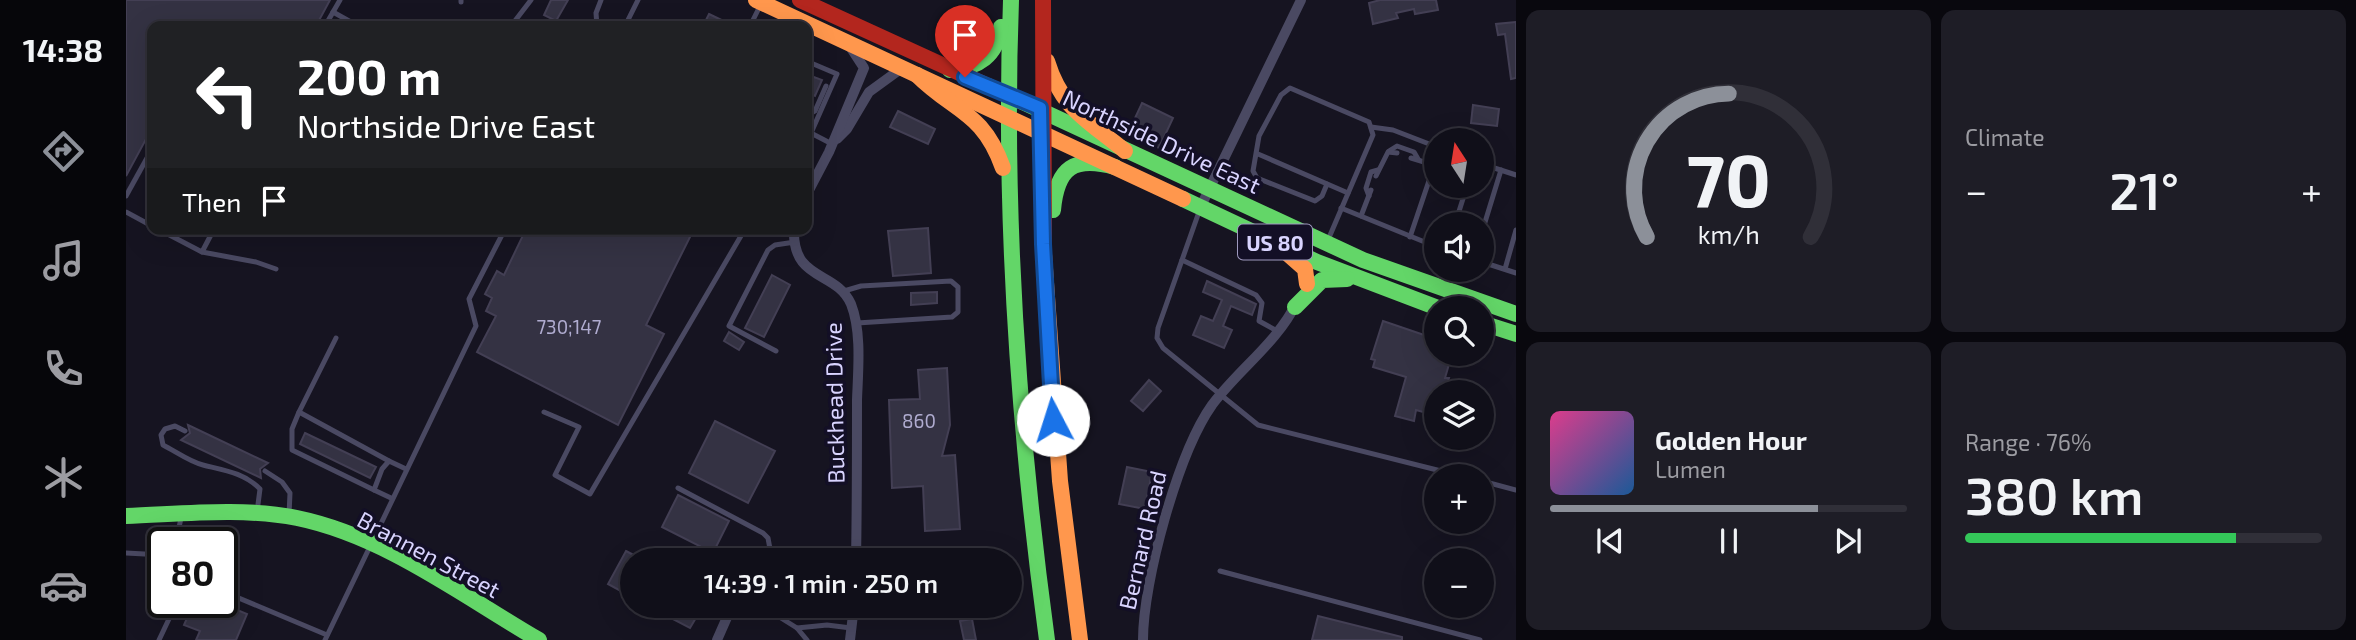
<!DOCTYPE html>
<meta charset="utf-8">
<style>
body{margin:0;font-family:"Exo 2",sans-serif;background:#1e1d26;color:#f1f3f6;height:100vh;display:flex;flex-direction:column;font-size:26px;white-space:nowrap}
*{box-sizing:border-box;margin:0}
p{font-size:23px;color:#9c9ca2}
.icon{flex:none;width:38px;height:38px;fill:none;stroke:currentColor;stroke-width:2;stroke-linecap:round;stroke-linejoin:round}
.map{position:relative;flex:1;overflow:hidden}
.sheet{display:flex;flex-direction:column;gap:10px;padding:10px;background:#09080e;width:840px}
.sheet>*{flex:none}
.hud{position:absolute;left:21px;top:21px;width:665px;height:214px;border-radius:14px;box-shadow:0 7px 28px #0002,0 0 0 2px #302f38;background:#202124;color:#fff;overflow:hidden}
.needle{width:46px;rotate:348deg}
.controls{position:absolute;left:1298px;top:128px;display:grid;gap:14px}
.controls a{display:grid;place-items:center;width:70px;height:70px;border-radius:50%;background:#100f19;box-shadow:0 7px 28px #0002,0 0 0 2px #302f38;font-size:35px}
.speed{position:absolute;left:21px;top:527px;display:flex;gap:14px;font-size:35px;font-weight:700;text-align:center}
.speed>*{display:grid;place-content:center;width:91px;height:91px;border-radius:50%;background:#100f19;box-shadow:0 7px 28px #0002,0 0 0 2px #302f38;line-height:1}
.speed .limit{border:4px solid #111;border-radius:10px;background:#fff;color:#111}
.pin{position:absolute;display:grid;place-items:center;width:60px;height:60px;color:#fff;margin:-72px -30px;border-radius:50% 50% 50% 0;rotate:-45deg;box-shadow:0 0 7px #0007}
.pin .icon{rotate:45deg}
.me{position:absolute;width:77px;margin:-38px;rotate:355deg;stroke-linejoin:round;filter:drop-shadow(0 0 5px #0008)}
.turn{display:flex;align-items:center;gap:24px;height:147px;padding:0 35px;font-size:32px}
.turn .icon{width:91px;height:91px;stroke-width:2.5}
.turn b{display:block;font-size:49px;line-height:60px}
.then{display:flex;align-items:center;height:66px;padding:0 35px;background:#0003;gap:14px;font-size:26px}
.big{font-size:52px;font-weight:600;line-height:1.1}
.sheet .widget{flex:1;display:flex;flex-direction:column;justify-content:center;gap:10px;min-width:0;padding:0 24px;border-radius:14px;background:#1e1d26}
.sheet .dial{align-items:center;gap:0}
.dial svg{height:182px;overflow:visible;fill:none;stroke:#302f38;stroke-width:7;stroke-linecap:round;text-anchor:middle}
.dial text{fill:#f1f3f6;stroke:none}
.song{display:flex;align-items:center;gap:21px}
.cover{width:84px;height:84px;border-radius:10px;background:linear-gradient(135deg,hsl(330 70% 55%),hsl(210 70% 35%))}
.played{height:7px;border-radius:4px;background:linear-gradient(90deg,#8c9099 75%,#302f38 75%)}
.keys{display:flex;justify-content:space-around;direction:ltr}
.heat{display:flex;justify-content:space-between;align-items:center;font-size:38px;direction:ltr}
.charge{height:10px;border-radius:5px;background:linear-gradient(90deg,#34c759 76%,#302f38 0)}
.sheet .tiles{flex:1;display:grid;gap:10px;grid-template-columns:repeat(2,1fr)}
.trip{position:absolute;left:494px;top:548px;width:402px;height:70px;border-radius:35px;background:#100f19;box-shadow:0 7px 28px #0002,0 0 0 2px #302f38;font-weight:600;line-height:70px;text-align:center}
main{display:flex;flex:1;min-height:0}
.tabs{display:flex;flex-direction:column;width:126px;justify-content:space-around;align-items:center;background:#06060a;color:#9c9ca2}
.tabs .icon{width:49px;height:49px}
.tabs .selected{color:#8c9099}
.tabs b{font-size:32px;color:#f1f3f6}
.map>svg:first-child{display:block}
.building{fill:#343243;stroke:#433f54;stroke-width:2}
.lines{fill:none;stroke-linecap:round;stroke-linejoin:round}
.lane{stroke:#4a4962;stroke-width:5}
.street{stroke:#4a4962;stroke-width:10}
.fast{stroke:#63d668;stroke-width:16}
.slow{stroke:#ff974d;stroke-width:16}
.jam{stroke:#b3261e;stroke-width:16}
.route-casing{stroke:#114b97;stroke-width:18}
.route{stroke:#1a73e8;stroke-width:12}
.labels{text-anchor:middle;dominant-baseline:central;stroke-width:7;stroke-linejoin:round;paint-order:stroke}
.number-label{font-size:19px;fill:#b0acd0}
.shield{fill:#130f26;stroke:#9e99be;stroke-width:2}
.shield-label{font-size:21px;font-weight:bold;fill:#d9d4ff}
.street-label{font-size:23px;fill:#d9d4ff;stroke:#130f26}
</style>
<main>
<nav class="tabs">
<b>14:38</b>
<svg class="icon selected" aria-label="directions" viewBox="0 0 24 24"><path d="M12 3l9 9-9 9-9-9zM9 14v-3h6M13 9l2 2-2 2"/></svg>
<svg class="icon" aria-label="music" viewBox="0 0 24 24"><path d="M9 18V5l10-2v13"/><circle cx="6" cy="18" r="3"/><circle cx="16" cy="16" r="3"/></svg>
<svg class="icon" aria-label="phone" viewBox="0 0 24 24"><path d="M5 4h4l2 5-3 2q2 4 5 5l2-3 5 2v4C11 20 4 13 5 4z"/></svg>
<svg class="icon" aria-label="climate" viewBox="0 0 24 24"><path d="M12 3v18M4 7l16 10M4 17L20 7"/></svg>
<svg class="icon" aria-label="car" viewBox="0 0 24 24"><path d="M5 17H2v-5l4-1 3-4h7l3 4 3 1v5h-3M9 17h6M6 11h13"/><circle cx="7" cy="17" r="2"/><circle cx="17" cy="17" r="2"/></svg>
</nav>
<div class="map">
<svg width="1390" height="640" viewBox="0 0 1390 640">
<rect width="100%" height="100%" fill="#161421"/>
<g class="building">
<polygon points="0,0 204,0 190,26 26,26 26,128 0,176"/>
<polygon points="425,0 442,0 430,21 418,15"/>
<polygon points="1254,0 1310,0 1312,10 1289,14 1288,9 1270,13 1272,18 1247,24 1243,3"/>
<polygon points="583,14 608,26 577,26"/>
<polygon points="1390,22 1390,78 1385,79 1379,34 1372,35 1370,24"/>
<polygon points="685,76 696,80 689,96 681,92"/>
<polygon points="1016,103 1047,118 1033,148 1002,133"/>
<polygon points="1347,105 1373,109 1371,126 1345,123"/>
<polygon points="772,111 809,129 802,144 764,127"/>
<polygon points="802,228 805,273 767,276 762,231"/>
<polygon points="400,229 568,229 520,325 538,334 492,425 351,352 370,316 360,311 366,298 359,294 371,271 378,275"/>
<polygon points="646,275 664,285 638,337 619,328"/>
<polygon points="1081,281 1130,304 1126,315 1105,306 1097,326 1106,330 1098,348 1067,335 1075,316 1087,321 1096,300 1077,292"/>
<polygon points="811,292 811,303 785,305 785,293"/>
<polygon points="1257,321 1304,337 1311,324 1311,354 1326,354 1319,378 1323,378 1319,392 1311,392 1311,397 1306,396 1301,413 1290,410 1288,421 1269,416 1280,377 1247,367 1249,360 1245,359"/>
<polygon points="603,332 618,342 613,350 598,341"/>
<polygon points="821,368 824,425 816,456 829,455 834,529 799,531 797,486 766,488 763,400 794,399 792,370"/>
<polygon points="1023,380 1035,391 1017,411 1005,401"/>
<polygon points="589,421 649,451 622,503 563,473"/>
<polygon points="62,425 142,463 134,469 135,478 55,440 64,433"/>
<polygon points="179,433 250,467 244,478 174,444"/>
<polygon points="1001,467 1026,472 1019,509 993,504"/>
<polygon points="552,495 603,521 587,553 536,527"/>
<polygon points="500,551 517,560 506,560 506,597 482,584"/>
<polygon points="68,602 85,609 88,602 92,602 121,614 110,640 70,640 74,631 58,625"/>
<polygon points="522,606 577,606 564,628"/>
<polygon points="820,606 848,606 848,610 821,614"/>
<polygon points="1192,616 1276,637 1276,640 1186,640"/>
<polygon points="846,619 850,640 838,640 834,621"/>
</g>
<g class="lines">
<g class="lane">
<polyline points="335,2 335,0"/>
<polyline points="207,12 232,26"/>
<polyline points="199,26 214,0"/>
<polyline points="385,26 405,0"/>
<polyline points="471,26 470,13 475,0"/>
<polyline points="499,26 512,0"/>
<polyline points="624,26 635,4"/>
<polyline points="681,64 685,63 711,74 685,133"/>
<polyline points="681,116 689,111 700,86"/>
<polyline points="1245,127 1267,130 1311,147"/>
<polyline points="681,131 706,144"/>
<polyline points="1263,151 1271,146 1288,152 1292,159"/>
<polyline points="1132,154 1222,193"/>
<polyline points="1285,158 1308,165"/>
<polyline points="1356,164 1390,175"/>
<polyline points="1250,176 1262,152 1271,153"/>
<polyline points="1201,184 1196,196 1189,201 1131,178 1127,171 1133,136 1155,95 1164,88 1243,122 1247,135 1202,240"/>
<polyline points="0,196 26,149"/>
<polyline points="1243,196 1240,188 1245,172 1252,170"/>
<polyline points="1215,208 1311,247"/>
<polyline points="1074,209 1032,328 1031,338 1037,348 1132,425 1335,476"/>
<polyline points="0,212 26,226"/>
<polyline points="1235,216 1245,190"/>
<polyline points="1329,224 1341,186"/>
<polyline points="32,229 76,252 88,229"/>
<polyline points="1356,232 1375,170"/>
<polyline points="1284,237 1311,157"/>
<polyline points="76,252 130,262 150,269"/>
<polyline points="1056,260 1130,295 1136,303 1133,321 1153,332"/>
<polyline points="1356,262 1390,273"/>
<polyline points="1379,269 1390,230"/>
<polyline points="718,291 735,286 825,281 832,287 832,312 826,317 731,323"/>
<polyline points="210,338 173,412 263,461"/>
<polyline points="650,351 603,326 642,250 649,245 669,242"/>
<polyline points="173,412 166,429 166,450 248,490"/>
<polyline points="418,412 453,427 429,475 464,494 619,229"/>
<path d="M59 431 49 426 39 429 35 435 37 445C49 451 64 462 77 465 97 470 119 473 134 489L131 512"/>
<polyline points="139,471 156,482 164,493 163,515"/>
<polyline points="1356,481 1390,490"/>
<polyline points="552,488 637,533 642,538 646,560"/>
<polyline points="265,498 248,490 256,469 263,461 280,469"/>
<polyline points="50,542 55,518"/>
<polyline points="0,553 37,555"/>
<polyline points="1094,571 1354,640"/>
<polyline points="96,591 201,635"/>
<polyline points="636,606 671,628 681,640"/>
<polyline points="671,628 701,625 725,628"/>
<polyline points="33,640 51,602"/>
<polyline points="199,640 350,326 343,299 379,229"/>
</g>
<g class="street">
<polyline points="711,139 721,129 743,92 776,68"/>
<polyline points="681,194 703,152 738,68 723,45"/>
<polyline points="1075,206 1175,0"/>
<path d="M668 229C666 282 710 270 725 304 736 332 732 371 731 400 731 453 731 507 730 560"/>
<polyline points="591,640 606,606"/>
<polyline points="724,640 728,606"/>
<path d="M1017 640C1017 581 1052 453 1086 405 1113 369 1151 343 1171 302"/>
</g>
<g class="fast">
<path d="M885 0C877 215 892 427 921 640"/>
<path d="M824 70C853 68 870 56 875 27"/>
<polyline points="862,86 1237,260 1390,314"/>
<polyline points="1057,199 1191,262 1312,308"/>
<path d="M927 210C931 167 948 156 989 167"/>
<polyline points="1169,307 1196,280 1221,279"/>
<polyline points="1356,323 1390,334"/>
<path d="M0 516C56 514 115 507 171 518 259 536 337 596 413 640"/>
</g>
<g class="slow">
<polyline points="630,0 1057,199"/>
<path d="M921 61C936 110 962 120 999 151"/>
<path d="M791 75C828 112 857 111 877 168"/>
<polyline points="918,254 934,481 954,640"/>
<polyline points="1162,254 1179,269 1181,284"/>
</g>
<g class="jam">
<polyline points="674,0 862,86"/>
<polyline points="917,0 918,254"/>
</g>
</g>
<g class="lines">
<defs>
<polyline id="route" points="839,77 914,108 917,244 927,420"/>
</defs>
<use href="#route" class="route-casing"/>
<use href="#route" class="route"/>
</g>
<g class="labels">
<g class="number-label">
<text x="443" y="326">730;147</text>
<text x="793" y="420">860</text>
</g>
<rect class="shield" x="1112" y="224.5" width="74" height="35" rx="5"/>
<g class="shield-label">
<text x="1149" y="242">US 80</text>
</g>
<g class="street-label">
<text transform="translate(1036 141) rotate(25)">Northside Drive East</text>
<text transform="translate(708 403) rotate(-91)">Buckhead Drive</text>
<text transform="translate(1016 540) rotate(-77)">Bernard Road</text>
<text transform="translate(303 554) rotate(28)">Brannen Street</text>
</g>
</g>
</svg>
<div class="controls">
<a><svg class="needle" viewBox="-14 -14 28 28"><path d="M0-13l5 13h-10z" fill="#e53935"/><path d="M0 13l5-13h-10z" fill="#9c9ca2"/></svg></a>
<a><svg class="icon" aria-label="sound" viewBox="0 0 24 24"><path d="M4 9h4l5-4v14l-5-4H4zM17 9q2 3 0 6"/></svg></a>
<a><svg class="icon" aria-label="search" viewBox="0 0 24 24"><circle cx="10" cy="10" r="6"/><path d="M15 15l6 6"/></svg></a>
<a><svg class="icon" aria-label="layers" viewBox="0 0 24 24"><path d="M12 4l9 5-9 5-9-5zM3 14l9 5 9-5"/></svg></a>
<a>+</a>
<a>−</a>
</div>
<div class="speed"><div class="limit">80</div></div>
<div class="pin" style="left:839px;top:77px;background:#d93025"><svg class="icon" aria-label="arrive" viewBox="0 0 24 24"><path d="M6 21V4h12l-3 4 3 4H6"/></svg></div>
<svg class="me" style="left:927px;top:420px" viewBox="-20 -20 40 40"><circle r="19" fill="#fff"/><path d="M0-13L10 11 0 6-10 11z" fill="#1a73e8"/></svg>
<div class="trip">14:39 · 1 min · 250 m</div>
<div class="hud">
<div class="turn"><svg class="icon" aria-label="left" viewBox="0 0 24 24"><path d="M17 20v-9H6M10 6l-5 5 5 5"/></svg><div><b>200 m</b>Northside Drive East</div></div>
<div class="then">Then<svg class="icon" aria-label="arrive" viewBox="0 0 24 24"><path d="M6 21V4h12l-3 4 3 4H6"/></svg></div>
</div>
</div>
<section class="sheet">
<div class="tiles">
<div class="widget dial"><svg viewBox="0 0 100 80">
<path d="M14 69A42 42 0 1 1 86 69"/>
<path d="M14 69A42 42 0 0 1 50 6" stroke="#8c9099"/>
<text x="50" y="56" font-size="32" font-weight="700">70</text>
<text x="50" y="72" font-size="11">km/h</text>
</svg></div>
<div class="widget"><p>Climate</p>
<div class="heat"><a>−</a><b class="big">21°</b><a>+</a></div>
</div>
<div class="widget">
<div class="song"><i class="cover"></i><div><b>Golden Hour</b><p>Lumen</p></div></div>
<div class="played"></div>
<div class="keys"><svg class="icon" aria-label="previous" viewBox="0 0 24 24"><path d="M18 5L8 12l10 7zM5 5v14"/></svg><svg class="icon" aria-label="pause" viewBox="0 0 24 24"><path d="M8 5v14M16 5v14"/></svg><svg class="icon" aria-label="next" viewBox="0 0 24 24"><path d="M6 5l10 7-10 7zM19 5v14"/></svg></div>
</div>
<div class="widget"><p>Range · 76%</p><b class="big">380 km</b><div class="charge"></div></div>
</div>
</section>
</main>
